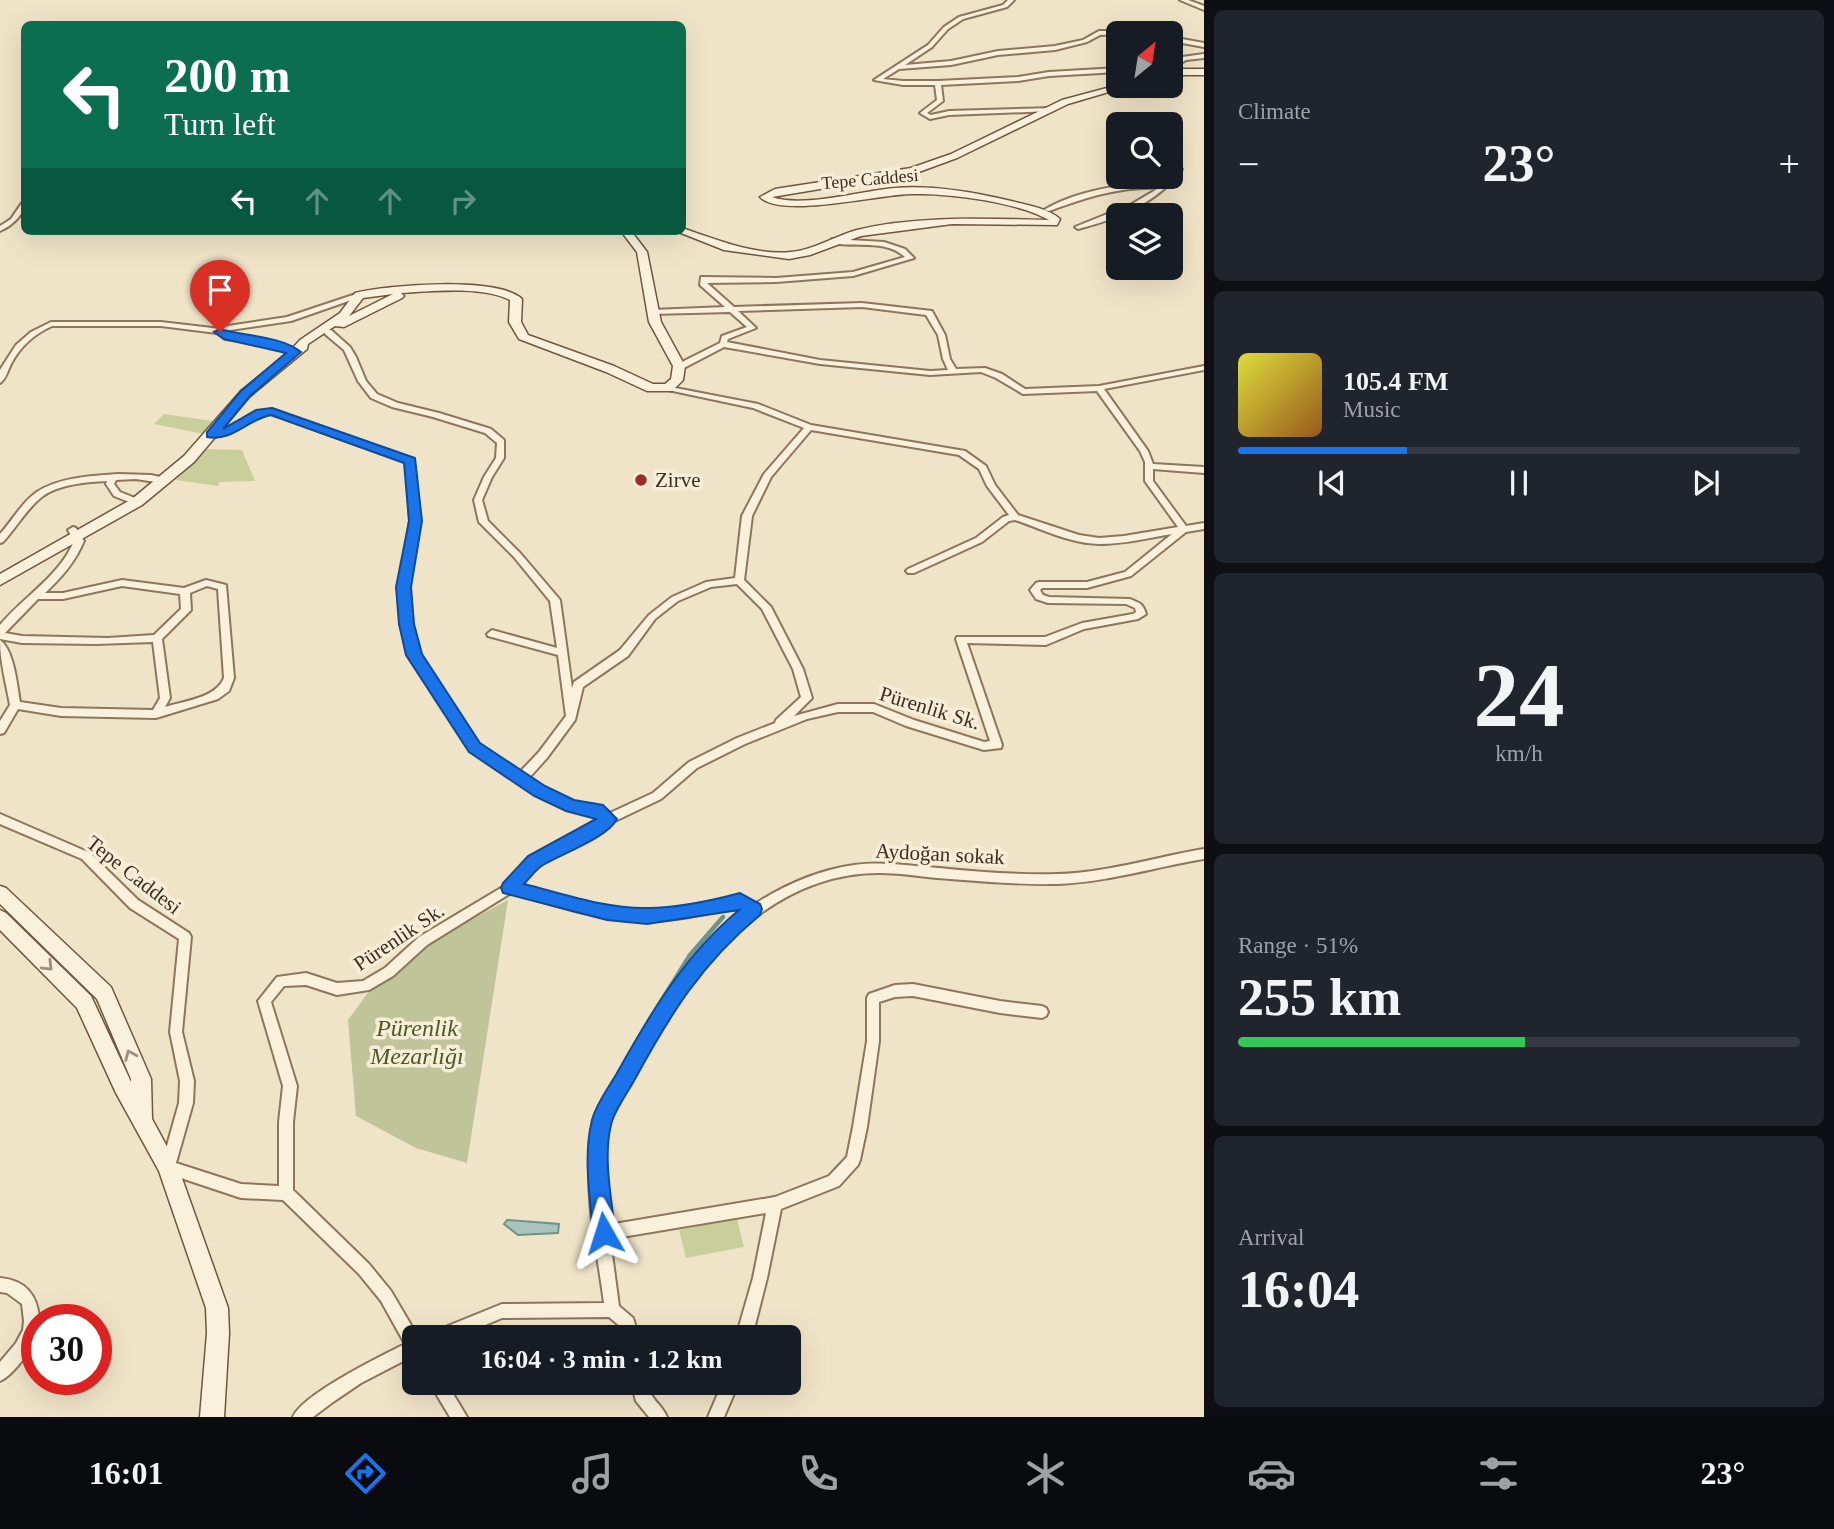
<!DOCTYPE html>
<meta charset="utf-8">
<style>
body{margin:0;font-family:Georgia,serif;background:#20242c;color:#f1f3f6;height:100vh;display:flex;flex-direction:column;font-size:26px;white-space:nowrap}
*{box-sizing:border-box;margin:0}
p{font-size:23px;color:#9ea1a6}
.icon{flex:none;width:38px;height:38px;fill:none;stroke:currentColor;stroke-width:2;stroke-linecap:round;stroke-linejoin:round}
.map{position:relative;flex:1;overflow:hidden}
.details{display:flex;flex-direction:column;gap:10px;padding:10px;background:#0d0f14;width:630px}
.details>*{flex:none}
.banner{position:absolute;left:21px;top:21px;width:665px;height:214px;border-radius:10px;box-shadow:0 7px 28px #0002;background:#0b6e4f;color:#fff;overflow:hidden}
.needle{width:46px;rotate:30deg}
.tools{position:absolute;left:1106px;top:21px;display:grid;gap:14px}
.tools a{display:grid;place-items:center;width:77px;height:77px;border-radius:10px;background:#171b24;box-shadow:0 7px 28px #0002;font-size:35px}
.speed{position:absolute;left:21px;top:1304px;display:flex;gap:14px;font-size:35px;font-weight:700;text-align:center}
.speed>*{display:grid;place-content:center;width:91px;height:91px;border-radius:50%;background:#171b24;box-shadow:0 7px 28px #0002;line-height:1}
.speed .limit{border:10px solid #d22;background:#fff;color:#111}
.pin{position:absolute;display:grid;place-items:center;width:60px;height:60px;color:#fff;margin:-72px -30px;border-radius:50% 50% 50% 0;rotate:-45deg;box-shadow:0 0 7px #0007}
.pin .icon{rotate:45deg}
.me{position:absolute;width:77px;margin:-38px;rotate:354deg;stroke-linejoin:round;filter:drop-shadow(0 0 5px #0008)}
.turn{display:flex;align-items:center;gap:24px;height:147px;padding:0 28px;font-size:32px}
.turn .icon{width:91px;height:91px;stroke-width:2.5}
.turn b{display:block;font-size:49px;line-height:60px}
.lanes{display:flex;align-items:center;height:66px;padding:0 28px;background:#0003;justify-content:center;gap:35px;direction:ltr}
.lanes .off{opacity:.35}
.big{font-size:52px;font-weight:600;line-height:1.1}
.details .card{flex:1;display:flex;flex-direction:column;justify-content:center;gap:10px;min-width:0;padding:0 24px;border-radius:10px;background:#20242c}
.details .dial{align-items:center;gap:0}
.dial b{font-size:91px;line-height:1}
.song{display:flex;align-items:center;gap:21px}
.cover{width:84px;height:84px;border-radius:10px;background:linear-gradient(135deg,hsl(60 70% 55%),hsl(30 70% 35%))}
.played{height:7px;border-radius:4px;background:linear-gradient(90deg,#1a73e8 30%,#363941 30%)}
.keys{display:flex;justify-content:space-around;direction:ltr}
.heat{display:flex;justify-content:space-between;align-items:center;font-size:38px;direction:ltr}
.charge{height:10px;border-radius:5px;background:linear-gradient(90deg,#34c759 51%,#363941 0)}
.trip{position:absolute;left:402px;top:1325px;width:399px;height:70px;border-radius:10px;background:#171b24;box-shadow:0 7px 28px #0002;font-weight:600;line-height:70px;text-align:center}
.dock{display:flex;height:112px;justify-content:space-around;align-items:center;background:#090b0e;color:#9ea1a6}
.dock .icon{width:49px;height:49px}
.dock .current{color:#1a73e8}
.dock b{font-size:32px;color:#f1f3f6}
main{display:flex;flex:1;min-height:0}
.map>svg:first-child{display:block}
.green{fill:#c9cf9b}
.cemetery{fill:#bfc49a}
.water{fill:#a9c4bc;stroke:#6f938a;stroke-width:2}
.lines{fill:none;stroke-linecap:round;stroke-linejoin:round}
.stream{stroke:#6f938a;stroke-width:4.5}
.street-casing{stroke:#8d765c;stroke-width:4}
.secondary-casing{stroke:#6f573f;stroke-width:3}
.street{fill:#faf1dc;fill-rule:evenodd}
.secondary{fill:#faf1dc;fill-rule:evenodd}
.oneway{stroke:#9c907e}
.route{fill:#1a73e8;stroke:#114b97;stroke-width:2}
.poi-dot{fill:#9e2a2b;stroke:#f7eed8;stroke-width:2.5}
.labels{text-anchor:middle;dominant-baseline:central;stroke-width:7;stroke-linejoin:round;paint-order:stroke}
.far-street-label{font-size:18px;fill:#3d2e20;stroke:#f7eed8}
.poi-label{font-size:21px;fill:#3d2e20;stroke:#f7eed8;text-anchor:start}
.street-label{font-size:21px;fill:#3d2e20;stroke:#f7eed8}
.near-park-label{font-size:24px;font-style:italic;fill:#4d5a26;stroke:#f7eed8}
</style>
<main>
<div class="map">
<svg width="1204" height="1417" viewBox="0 0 1204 1417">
<rect width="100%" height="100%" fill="#f0e4c8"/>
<g class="green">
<polygon points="164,414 220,422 208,435 154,424"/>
<polygon points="206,449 242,450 255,481 220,482 218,486 176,480"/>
<polygon points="737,1219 744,1247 686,1258 679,1230"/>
</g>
<polygon class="cemetery" points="508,900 467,1163 416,1148 356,1116 348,1020 367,994 426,944"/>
<polygon class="water" points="507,1220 559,1224 558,1233 518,1235 504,1224"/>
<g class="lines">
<polyline class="stream" points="647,1024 690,955 723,917"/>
<defs>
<g id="street">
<polygon points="1008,0 1014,0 1007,7 963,19 948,29 932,47 905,65 951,61 998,51 1055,46 1083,40 1099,31 1134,31 1137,33 1100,35 1087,42 1055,50 998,55 951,65 899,69 883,79 903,81 938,81 1018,77 1049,72 1118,68 1118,72 1049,76 1018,81 941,85 943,101 927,113 931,115 949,111 1054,108 1054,110 1052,111 949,115 930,119 920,113 937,100 935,85 903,85 874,80 928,45 944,27 959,17 1003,5"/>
<polygon points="1180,0 1188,0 1204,6 1204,10"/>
<polygon points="1171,37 1204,43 1204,47 1171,41"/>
<polygon points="1204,54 1204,58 1186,60 1171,69 1171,65 1182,57"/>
<path d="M1177 168 1182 169C1158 203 1117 219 1078 229L1075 227 1132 204 1159 188C1120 186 1085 198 1049 211L1044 210C1075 191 1126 182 1163 184L1171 177Z"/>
<path d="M24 202C25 215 11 226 0 231V226L11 219 22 203Z"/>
<path d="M832 239 884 242 905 249 914 258 853 276 776 282 707 283 734 307 862 303 932 311 945 335 950 359 956 369 985 368 1002 374 1025 389 1099 386 1204 366V370L1104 389 1148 451 1153 464 1204 467V473L1153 469V481L1186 526 1204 523V529L1186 532 1131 576 1087 588H1042L1040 590 1043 595 1049 597 1130 599C1140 603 1143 604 1146 614L1138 619 1084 629 1046 645 967 643 1002 745 1001 748 984 750 906 726 873 712H838L807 719 745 744 697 768 661 799 613 822 586 840 538 864 519 886 596 905 631 910 671 909 740 896 755 904C784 885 819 870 854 865 882 861 911 866 939 868 978 872 1017 875 1057 874 1107 873 1155 857 1204 849V859C1155 867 1108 882 1058 884 1018 885 977 881 937 878 918 876 898 873 879 873 778 873 701 955 655 1037 647 1051 640 1065 632 1078 623 1091 613 1105 609 1120 600 1154 604 1191 608 1225L775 1197 829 1176 847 1157 853 1127 867 1041V998L869 994 895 985 913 984 1000 1001 1042 1006 1046 1008 1048 1012 1046 1016 1042 1018 1000 1013 913 996 895 997 879 1002V1041L867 1127 860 1160 858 1165 839 1186 781 1209 767 1278 752 1337H736L753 1278 766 1213 610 1239 619 1306 633 1318 639 1337H623L621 1327 609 1317 502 1318 457 1337H430L433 1332 502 1304 604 1303C597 1249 583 1191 592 1138 597 1108 613 1086 628 1061 659 1007 692 946 746 911L739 906C709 913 679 921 648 921 601 922 556 905 511 893L427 945 393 976 369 990 337 995 306 985 284 986 271 1002 297 1086 293 1122V1190L369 1264 391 1291 418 1337H415V1355L361 1383 333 1402 313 1417H293C303 1394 381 1356 405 1344L381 1301 359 1274 283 1200 241 1198 163 1172 161 1167 179 1103 180 1081 170 1032 179 939 130 908 82 859 0 824V814L90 853 138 900 189 933 191 937 182 1032 194 1081 193 1103 176 1163 241 1184 279 1186V1122L283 1086 258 1001 277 977 306 973 337 983 363 981 385 968 419 937 506 885 530 858 578 834 601 819 594 813 568 810 536 794 470 750 409 655 402 624 399 587 410 521 406 462 271 414C250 418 233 434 211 438L207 435 224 429 253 414 272 409 413 459 420 521 409 587 412 624 419 655 478 744 520 772 539 752 566 716 558 655 488 636 487 634 492 630 557 648 550 601 514 557 479 522 474 500 484 477 496 458 497 443 485 433 433 417 392 407 371 398 358 381 344 350 325 334V330H331L350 347 356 357 366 381 377 394 398 403 439 413 491 429 504 440V458L492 477 482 500 488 521 520 553 560 600 572 688 574 682 620 650 649 615 672 597 706 582 735 578 742 516 764 474 804 428 753 408 668 390H665V386L758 404 811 425 965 451 986 466 995 485 1018 515 1079 535 1099 538 1124 536 1178 527 1145 481V462L1140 451 1097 391 1023 394 996 378 981 372 930 375 820 364 724 347 682 369H676V365L720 343 722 336 747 327 730 312 652 314 648 312 652 310 725 307 700 285 701 277 776 278 853 272 905 257C886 239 856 248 832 243ZM862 307 926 315 938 335 943 359 948 370 930 371 820 360 727 342 728 339 756 328 738 311ZM811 430 959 455 979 469 987 486 1009 515 1003 517 976 538 908 569 906 571 908 573H914L982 542 1009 521 1015 520C1042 529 1071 544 1100 544 1124 544 1148 538 1172 534L1125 572 1087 582H1039L1036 583 1030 590 1036 599 1048 603 1126 604 1135 608 1136 612 1133 614 1082 623 1045 637H957L956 639 990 741 984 742 914 720 874 704H838L794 716 812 698 803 669 771 607 744 580 752 516 771 477ZM737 584 762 609 793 669 801 697 776 720 775 723 737 738 689 762 653 793 610 813C594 800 590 807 573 803 558 798 542 787 529 778L547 758 575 720 583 687 628 656 655 619 678 601 711 587Z"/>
<path d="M353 295 360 297 291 321 230 330 226 332 230 335 260 339 298 350V354H292L259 343 225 339 217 333 161 326H52C34 334 20 347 11 364 7 372 6 379 0 383V370L16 345 31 332 51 322H161L221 329 228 326 287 317Z"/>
<path d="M119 474 151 475 165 478 166 480 162 483 136 479 116 480 114 484 120 492 140 500 141 502 137 505 114 496 106 484 107 481C87 482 60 484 43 496 27 508 16 528 3 542L0 543V534C12 521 22 502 37 492 59 477 93 476 119 474Z"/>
<path d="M73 527 76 528 84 541C75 562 62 577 45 593H63L122 580 184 588 206 580 226 585 234 678 229 691 218 699 156 718 61 716 18 709 4 733 0 734V721L10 705C6 683 0 662 0 640 14 650 17 685 20 702L61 708 153 710 160 698 153 642 96 644 22 643 0 639V625C24 596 59 577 74 541L68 530ZM122 586 180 594 181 609 154 635 108 638 22 636 5 633 38 599H63ZM207 586 218 589 224 678C216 698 184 701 165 707L170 698 162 639 191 610 190 593Z"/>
<path d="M0 1278C25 1280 38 1295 39 1320H37C37 1323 37 1327 37 1331 35 1346 14 1375 0 1381V1362L16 1343 23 1330 24 1321 22 1304 7 1293 0 1292Z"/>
<polygon points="429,1382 446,1382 467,1417 450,1417"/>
<path d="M631 1382H647C649 1399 661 1403 667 1417H649L636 1401Z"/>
<polygon points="723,1382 739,1382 724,1417 708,1417"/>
</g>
<g id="secondary">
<rect x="1171" y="69" width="33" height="6"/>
<path d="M1118 85 1129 86 1068 104 957 158 916 173 772 197C802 208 861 191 894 188 933 185 973 192 1011 201 1026 205 1048 208 1060 219L1057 225 952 224 861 236 810 255 789 259 724 250 676 231H682V228C715 239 756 256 791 252 814 250 835 236 857 230 918 215 987 219 1049 220 1017 202 949 193 912 194 880 194 781 219 760 197L775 189 911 168 951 154 1062 100Z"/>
<path d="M621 231H631L647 252 661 322 685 366 683 380 672 391H647L606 372 519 339 509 322 510 300C483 286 432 291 401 293L404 296 402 298 344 327 335 326 308 344 307 349 249 397 194 462 142 505 0 585V574L132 499 184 456 241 391 289 352 300 340 340 313 355 293C388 285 497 276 522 299L521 322 528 335 614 366 653 384H665L671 379 673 366 649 322 637 252ZM393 294 349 316 363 298Z"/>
<polygon points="0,886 6,888 111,987 151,1079 152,1119 178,1167 228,1308 229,1333 224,1417 200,1417 207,1333 206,1308 159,1171 116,1093 77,1008 0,930 0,910 6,913 91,996 131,1082 131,1079 97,999 0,904"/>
</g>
</defs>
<use href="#street" class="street-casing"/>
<use href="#secondary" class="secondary-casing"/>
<use href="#street" class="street"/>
<use href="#secondary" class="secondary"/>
</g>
<defs><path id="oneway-chevron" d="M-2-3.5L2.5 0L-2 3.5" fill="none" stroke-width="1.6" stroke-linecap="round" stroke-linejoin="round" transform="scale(1.75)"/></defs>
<g class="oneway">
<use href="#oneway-chevron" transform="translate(48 966) rotate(45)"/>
<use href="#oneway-chevron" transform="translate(130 1055) rotate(-113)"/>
</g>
<path class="route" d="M220 329C244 336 281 336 301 352L250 396 223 429 256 410 272 408 415 458 422 521 411 587 414 624 422 654 480 743 545 786 574 800 603 805 617 819C607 838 563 853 543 865 536 869 530 878 524 884 564 894 606 909 648 908 679 908 710 901 740 893L760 904 762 909 760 915C702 963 671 1013 635 1079 628 1092 617 1107 612 1121 602 1156 612 1198 615 1233L611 1241 604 1244 596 1241 593 1233C590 1196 583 1156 592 1120 596 1104 609 1087 617 1073 651 1012 685 955 739 910L647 924 607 920 503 893 501 888 503 883 528 856 596 819 566 811 534 796 469 752 406 655 399 624 396 587 409 521 404 463 271 415C248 419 233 442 207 437V432L241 391 286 353 224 339 214 332Z"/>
<circle class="poi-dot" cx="641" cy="480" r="7"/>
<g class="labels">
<g class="far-street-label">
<text transform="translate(870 179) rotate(-5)">Tepe Caddesi</text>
</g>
<g class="poi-label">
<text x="655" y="480">Zirve</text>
</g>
<g class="street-label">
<text transform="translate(930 708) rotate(17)">Pürenlik Sk.</text>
<text transform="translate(940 854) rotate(3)">Aydoğan sokak</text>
<text transform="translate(134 875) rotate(38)">Tepe Caddesi</text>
<text transform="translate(399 937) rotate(-34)">Pürenlik Sk.</text>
</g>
<g class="near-park-label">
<text x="417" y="1028">Pürenlik<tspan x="417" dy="28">Mezarlığı</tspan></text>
</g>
</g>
</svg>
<div class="tools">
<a><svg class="needle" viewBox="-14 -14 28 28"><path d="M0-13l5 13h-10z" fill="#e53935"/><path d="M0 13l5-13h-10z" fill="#9ea1a6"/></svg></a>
<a><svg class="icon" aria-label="search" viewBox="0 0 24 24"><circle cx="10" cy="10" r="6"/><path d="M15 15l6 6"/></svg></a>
<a><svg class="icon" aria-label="layers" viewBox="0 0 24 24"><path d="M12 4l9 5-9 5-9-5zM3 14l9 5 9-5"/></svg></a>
</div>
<div class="speed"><div class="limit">30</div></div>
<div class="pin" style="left:220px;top:332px;background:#d93025"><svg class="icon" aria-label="arrive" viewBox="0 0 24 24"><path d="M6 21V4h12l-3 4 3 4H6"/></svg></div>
<svg class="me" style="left:604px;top:1233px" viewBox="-20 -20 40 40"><path d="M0-17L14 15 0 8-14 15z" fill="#1a73e8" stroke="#fff" stroke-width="4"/></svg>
<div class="trip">16:04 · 3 min · 1.2 km</div>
<div class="banner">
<div class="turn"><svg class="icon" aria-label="left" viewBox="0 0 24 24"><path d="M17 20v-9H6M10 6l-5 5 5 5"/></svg><div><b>200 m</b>Turn left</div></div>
<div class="lanes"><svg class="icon" aria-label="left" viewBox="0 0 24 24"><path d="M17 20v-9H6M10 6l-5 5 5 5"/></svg><svg class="icon off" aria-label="ahead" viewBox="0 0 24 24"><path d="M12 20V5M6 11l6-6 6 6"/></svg><svg class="icon off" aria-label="ahead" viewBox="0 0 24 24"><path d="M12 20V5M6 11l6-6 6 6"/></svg><svg class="icon off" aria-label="right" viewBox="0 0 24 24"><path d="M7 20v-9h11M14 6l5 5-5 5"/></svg></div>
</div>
</div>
<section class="details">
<div class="card"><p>Climate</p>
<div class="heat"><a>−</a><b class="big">23°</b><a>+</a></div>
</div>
<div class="card">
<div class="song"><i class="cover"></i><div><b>105.4 FM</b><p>Music</p></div></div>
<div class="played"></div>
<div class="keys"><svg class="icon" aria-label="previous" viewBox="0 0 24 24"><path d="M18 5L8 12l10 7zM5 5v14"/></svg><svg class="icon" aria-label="pause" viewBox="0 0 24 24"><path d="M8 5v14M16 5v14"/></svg><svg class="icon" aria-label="next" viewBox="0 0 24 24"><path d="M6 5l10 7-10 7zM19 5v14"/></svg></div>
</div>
<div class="card dial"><b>24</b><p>km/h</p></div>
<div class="card"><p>Range · 51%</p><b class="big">255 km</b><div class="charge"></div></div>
<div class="card"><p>Arrival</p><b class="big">16:04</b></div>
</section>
</main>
<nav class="dock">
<b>16:01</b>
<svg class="icon current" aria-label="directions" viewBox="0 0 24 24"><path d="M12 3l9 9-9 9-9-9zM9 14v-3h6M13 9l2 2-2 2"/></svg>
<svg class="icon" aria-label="music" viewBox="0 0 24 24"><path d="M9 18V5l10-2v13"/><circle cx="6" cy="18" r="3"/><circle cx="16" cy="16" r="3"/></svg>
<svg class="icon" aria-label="phone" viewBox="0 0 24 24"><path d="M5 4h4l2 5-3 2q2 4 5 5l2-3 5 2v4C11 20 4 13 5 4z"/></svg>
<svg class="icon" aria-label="climate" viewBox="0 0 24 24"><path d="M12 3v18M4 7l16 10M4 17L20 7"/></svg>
<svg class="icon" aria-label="car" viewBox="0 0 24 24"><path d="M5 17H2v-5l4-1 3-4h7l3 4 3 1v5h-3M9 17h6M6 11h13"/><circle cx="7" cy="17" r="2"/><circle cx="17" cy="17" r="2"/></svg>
<svg class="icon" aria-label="filters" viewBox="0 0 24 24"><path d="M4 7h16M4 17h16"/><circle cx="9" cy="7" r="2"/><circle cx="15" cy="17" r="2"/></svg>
<b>23°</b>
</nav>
